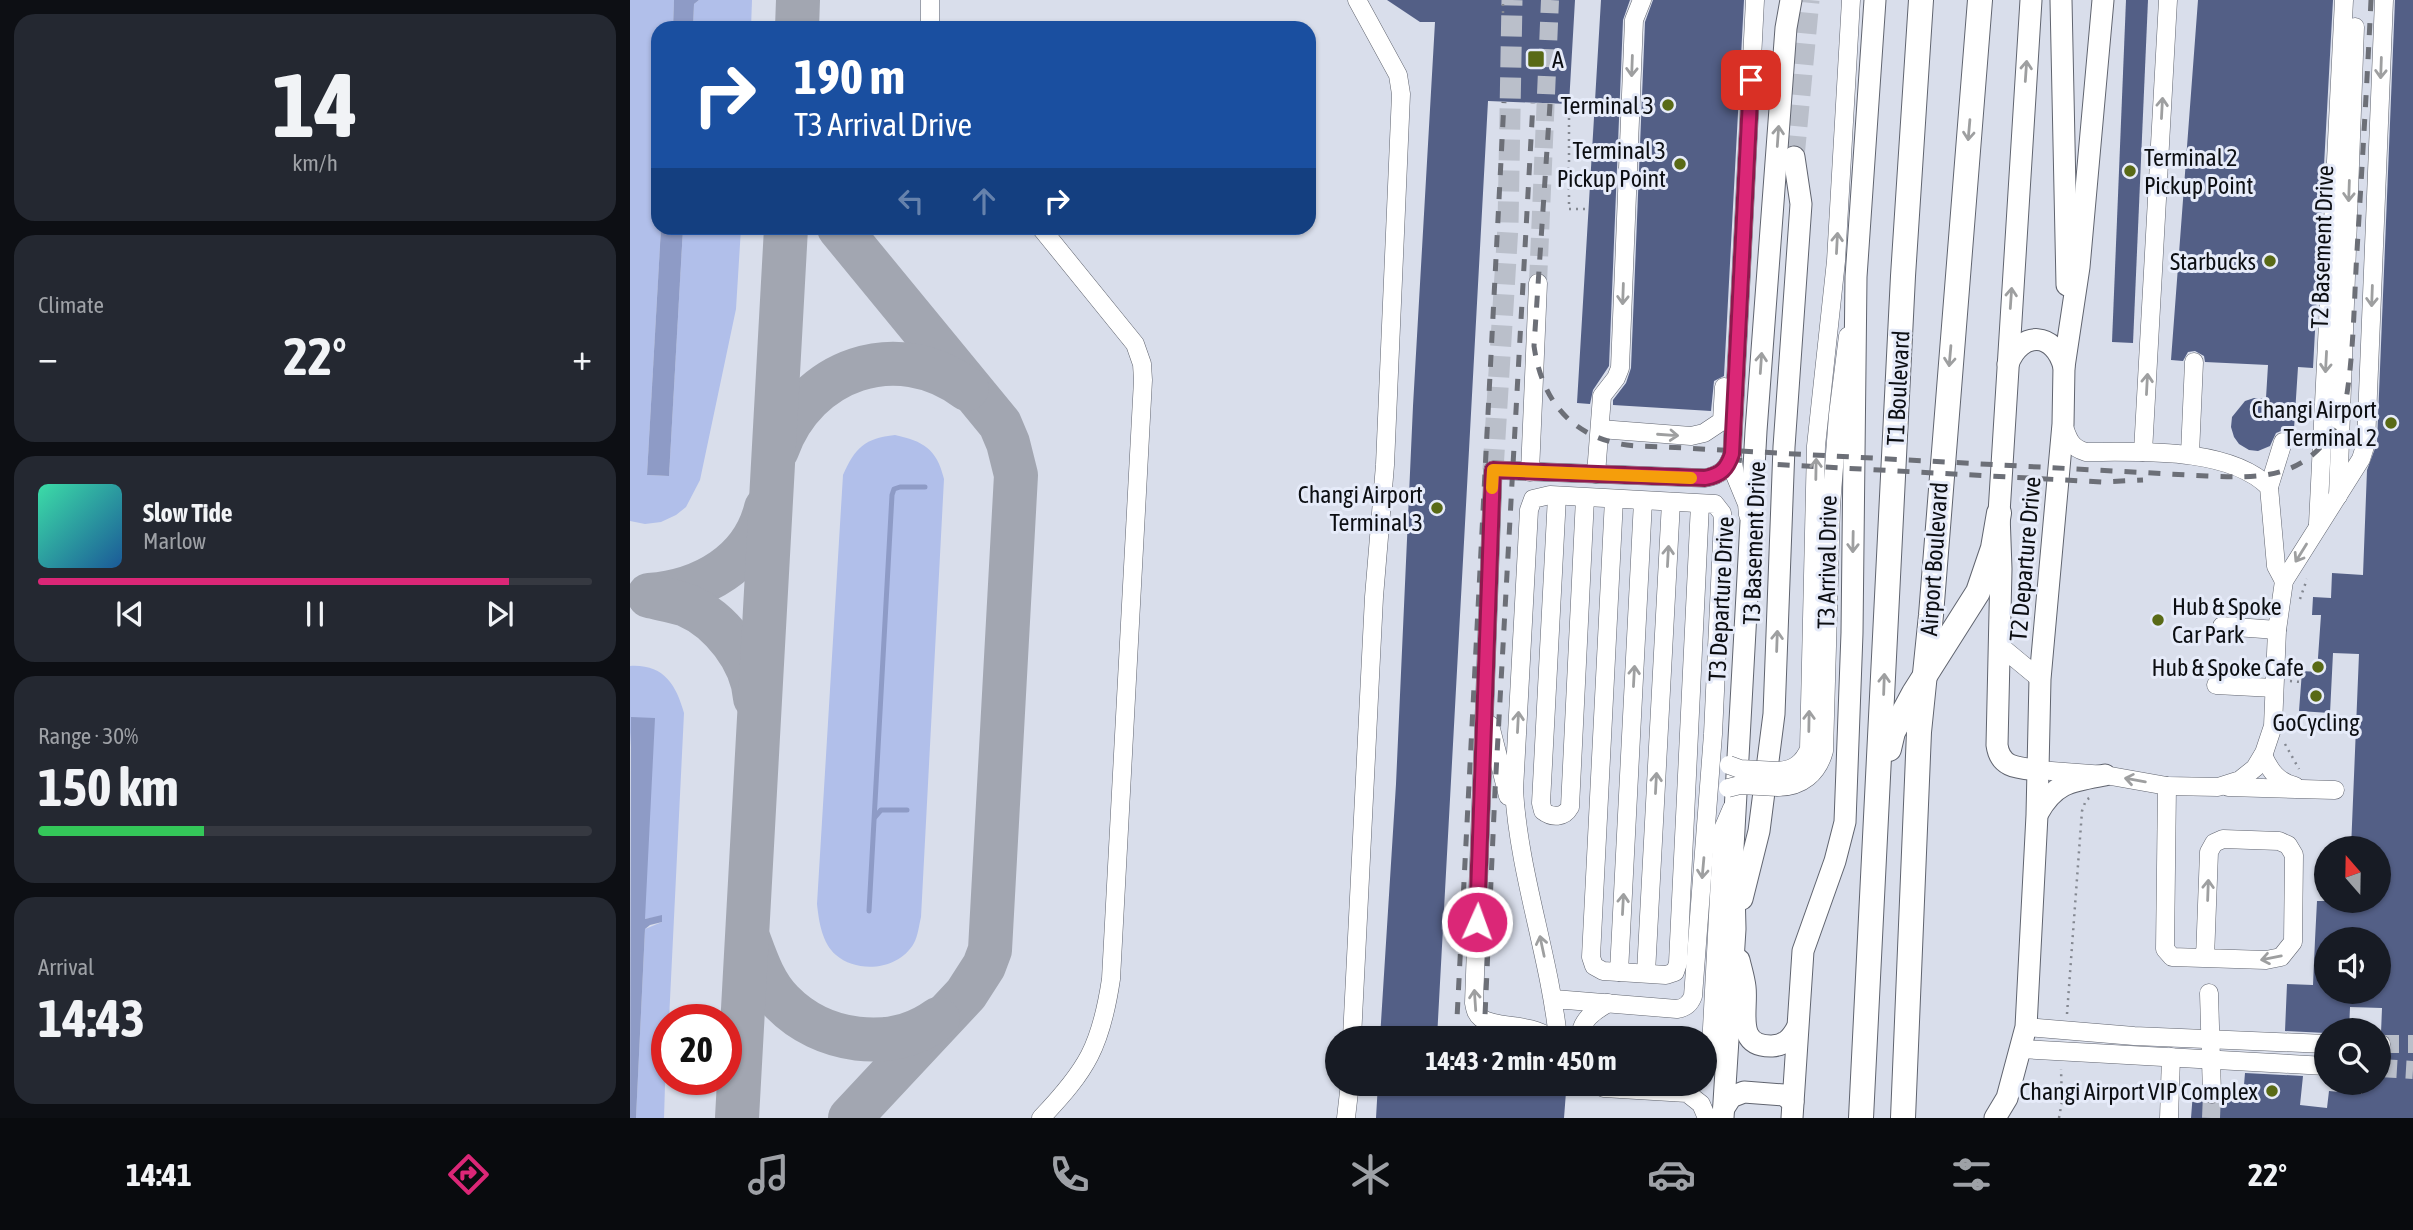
<!DOCTYPE html>
<meta charset="utf-8">
<style>
body{margin:0;font-family:"Asap Condensed",sans-serif;background:#242831;color:#f1f3f6;height:100vh;display:flex;flex-direction:column;font-size:26px;white-space:nowrap}
*{box-sizing:border-box;margin:0}
p{font-size:23px;color:#9ea1a6}
.icon{flex:none;width:38px;height:38px;fill:none;stroke:currentColor;stroke-width:2;stroke-linecap:round;stroke-linejoin:round}
.map{position:relative;flex:1;overflow:hidden}
.details{display:flex;flex-direction:column;gap:14px;padding:14px;background:#0d0f14;width:630px}
.details>*{flex:none}
.guide{position:absolute;left:21px;top:21px;width:665px;height:214px;border-radius:21px;box-shadow:0 2px 5px #0004;background:#1a4fa0;color:#fff;overflow:hidden}
.needle{width:46px;rotate:340deg}
.controls{position:absolute;left:1684px;top:836px;display:grid;gap:14px}
.controls a{display:grid;place-items:center;width:77px;height:77px;border-radius:50%;background:#171b24;box-shadow:0 2px 5px #0004;font-size:35px}
.speed{position:absolute;left:21px;top:1004px;display:flex;gap:14px;font-size:35px;font-weight:700;text-align:center}
.speed>*{display:grid;place-content:center;width:91px;height:91px;border-radius:50%;background:#171b24;box-shadow:0 2px 5px #0004;line-height:1}
.speed .limit{border:10px solid #d22;background:#fff;color:#111}
.pin{position:absolute;display:grid;place-items:center;width:60px;height:60px;color:#fff;margin:-30px;border-radius:14px;box-shadow:0 4px 10px #0006}
.me{position:absolute;width:77px;margin:-38px;rotate:2deg;stroke-linejoin:round;filter:drop-shadow(0 0 5px #0008)}
.turn{display:flex;align-items:center;gap:24px;height:147px;padding:0 28px;font-size:32px}
.turn .icon{width:91px;height:91px;stroke-width:2.5}
.turn b{display:block;font-size:49px;line-height:60px}
.lanes{display:flex;align-items:center;height:66px;padding:0 28px;background:#0003;justify-content:center;gap:35px;direction:ltr}
.lanes .off{opacity:.35}
.big{font-size:52px;font-weight:700;line-height:1.1}
.details .card{flex:1;display:flex;flex-direction:column;justify-content:center;gap:10px;min-width:0;padding:0 24px;border-radius:21px;background:#242831}
.details .dial{align-items:center;gap:0}
.dial b{font-size:91px;line-height:1}
.song{display:flex;align-items:center;gap:21px}
.cover{width:84px;height:84px;border-radius:10px;background:linear-gradient(135deg,hsl(160 70% 55%),hsl(210 70% 35%))}
.played{height:7px;border-radius:4px;background:linear-gradient(90deg,#db2777 85%,#363941 85%)}
.keys{display:flex;justify-content:space-around;direction:ltr}
.heat{display:flex;justify-content:space-between;align-items:center;font-size:38px;direction:ltr}
.charge{height:10px;border-radius:5px;background:linear-gradient(90deg,#34c759 30%,#363941 0)}
.trip{position:absolute;left:695px;top:1026px;width:392px;height:70px;border-radius:35px;background:#171b24;box-shadow:0 2px 5px #0004;font-weight:700;line-height:70px;text-align:center}
.dock{display:flex;height:112px;justify-content:space-around;align-items:center;background:#090b0e;color:#9ea1a6}
.dock .icon{width:49px;height:49px}
.dock .on{color:#db2777}
.dock b{font-size:32px;color:#f1f3f6}
main{display:flex;flex:1;min-height:0}
.map>svg:first-child{display:block}
.green{fill:#b1bfea}
.water{fill:#8e9bc6}
.lines{fill:none;stroke-linecap:round;stroke-linejoin:round}
.stream{stroke:#8e9bc6;stroke-width:5}
.taxiway{stroke:#a2a6b1;stroke-width:44}
.building{fill:#535f86}
.minor-tunnel{stroke:#babfca;stroke-width:18;stroke-dasharray:18 9;stroke-linecap:butt}
.major-tunnel{stroke:#babfca;stroke-width:21;stroke-dasharray:21 10;stroke-linecap:butt}
.minor-casing{stroke:#60646f;stroke-width:19}
.major-casing{stroke:#60646f;stroke-width:23}
.highway-casing{stroke:#60646f;stroke-width:26}
.path{stroke:#848891;stroke-width:2.5;stroke-dasharray:2 5;stroke-linecap:butt}
.minor{stroke:#fff;stroke-width:18}
.major{stroke:#fff;stroke-width:21}
.highway{stroke:#fff;stroke-width:24}
.rail{stroke:#6c6f77;stroke-width:5;stroke-dasharray:12 12;stroke-linecap:butt}
.minor-bridge-casing{stroke:#60646f;stroke-width:19;stroke-linecap:butt}
.minor-bridge{stroke:#fff;stroke-width:18}
.oneway{stroke:#9e9fa0}
.route-casing{stroke:#8e194d;stroke-width:18}
.route{stroke:#db2777;stroke-width:12}
.slow{stroke:#f59e0b;stroke-width:12}
.poi-dot{fill:#596a16;stroke:#e6ebf9;stroke-width:2.5}
.labels{text-anchor:middle;dominant-baseline:central;stroke-width:6;stroke-linejoin:round;paint-order:stroke}
.poi-label{font-size:24px;fill:#0c0e12;stroke:#e6ebf9;text-anchor:end}
.street-label{font-size:24px;fill:#0c0e12;stroke:#e6ebf9}
</style>
<main>
<section class="details">
<div class="card dial"><b>14</b><p>km/h</p></div>
<div class="card"><p>Climate</p>
<div class="heat"><a>−</a><b class="big">22°</b><a>+</a></div>
</div>
<div class="card">
<div class="song"><i class="cover"></i><div><b>Slow Tide</b><p>Marlow</p></div></div>
<div class="played"></div>
<div class="keys"><svg class="icon" aria-label="previous" viewBox="0 0 24 24"><path d="M18 5L8 12l10 7zM5 5v14"/></svg><svg class="icon" aria-label="pause" viewBox="0 0 24 24"><path d="M8 5v14M16 5v14"/></svg><svg class="icon" aria-label="next" viewBox="0 0 24 24"><path d="M6 5l10 7-10 7zM19 5v14"/></svg></div>
</div>
<div class="card"><p>Range · 30%</p><b class="big">150 km</b><div class="charge"></div></div>
<div class="card"><p>Arrival</p><b class="big">14:43</b></div>
</section>
<div class="map">
<svg width="1783" height="1118" viewBox="0 0 1783 1118">
<rect width="100%" height="100%" fill="#d9deeb"/>
<g class="green">
<polygon points="0,0 44,0 43,28 28,28 28,228 31,228 17,475 39,476 53,228 111,228 106,309 70,480 56,507 46,515 31,522 15,524 0,521"/>
<polygon points="69,0 122,0 121,28 63,28 64,4"/>
<path d="M265 435C293 441 307 449 314 479L291 917C289 925 288 936 284 943 269 970 228 974 206 955 192 943 189 922 187 904L213 475C225 448 235 438 265 435Z"/>
<path d="M0 666C33 664 46 684 54 713L39 1020H37L34 1118H6L15 929 32 922V916L15 919 2 717 0 747Z"/>
</g>
<g class="water">
<polygon points="44,0 69,0 64,4 63,28 43,28"/>
<polygon points="31,228 53,228 39,476 17,475"/>
<polygon points="1,717 25,718 15,919 32,915 32,922 20,925 15,929 6,1118 0,1118"/>
</g>
<g class="lines">
<g class="stream">
<polyline points="245,817 251,810 277,810"/>
<polyline points="239,911 262,495 264,489 270,487 295,487"/>
</g>
<g class="taxiway">
<polyline points="167,28 168,0"/>
<polyline points="209,228 370,424 378,443 386,475 360,950 354,966 336,994 220,1118"/>
<path d="M147 450C176 369 267 337 337 389"/>
<path d="M19 595C72 591 123 563 136 508"/>
<path d="M19 596C31 599 44 601 56 605 91 620 122 660 125 698"/>
<path d="M119 940C127 962 135 985 152 1002 192 1043 261 1053 308 1019"/>
<polyline points="107,1118 156,228"/>
</g>
</g>
<g class="building">
<polygon points="757,0 945,0 939,104 858,101 807,1038 750,1038 766,784 783,406 805,22 790,22"/>
<polygon points="971,0 1000,0 993,20 979,366 963,390 960,404 947,403"/>
<polygon points="1023,0 1114,0 1094,376 1084,381 1081,411 983,405 983,400 996,383 1001,368 1015,22"/>
<polygon points="1496,0 1518,0 1503,343 1482,342"/>
<polygon points="1568,0 1703,0 1683,368 1668,367 1664,429 1660,433 1651,431 1646,433 1640,446 1628,451 1619,450 1609,444 1604,437 1601,427 1602,417 1615,401 1624,398 1636,398 1638,365 1575,362 1574,356 1565,351 1558,352 1553,361 1541,360"/>
<polygon points="1765,0 1783,0 1783,1118 1561,1118 1563,1092 1571,1093 1573,1101 1582,1105 1589,1103 1593,1095 1613,1097 1615,1073 1673,1076 1670,1105 1697,1108 1699,1091 1732,1094 1732,1083 1748,1083 1748,1080 1755,1077 1760,1069 1758,1062 1750,1057 1757,1053 1762,1045 1760,1038 1751,1033 1752,1008 1720,1007 1719,1031 1696,1031 1696,1033 1655,1031 1657,984 1683,985 1685,940 1696,940 1696,992 1748,992 1748,940 1685,940 1687,901 1748,901 1748,849 1721,849 1729,654 1703,653 1700,713 1669,711 1672,671 1687,672 1691,615 1682,615 1683,597 1701,598 1702,573 1733,575 1737,470 1747,443"/>
<polygon points="748,1083 805,1083 805,1085 824,1087 936,1092 934,1118 746,1118"/>
</g>
<g class="lines">
<g class="minor-tunnel">
<polyline points="908,283 920,0"/>
<polyline points="1751,1044 1783,1044"/>
<polyline points="1749,1068 1783,1070"/>
<polyline points="1581,1118 1582,1094"/>
</g>
<g class="major-tunnel">
<polyline points="1164,157 1179,0"/>
<polyline points="863,470 878,226 882,0"/>
</g>
<defs>
<g id="minor">
<polyline points="300,0 300,28"/>
<path d="M411 228 505 344 512 364 513 380 481 979C471 1046 457 1070 411 1118"/>
<path d="M1433 424C1438 439 1441 448 1456 452 1510 452 1599 447 1639 487L1646 566 1654 581"/>
<polyline points="970,429 1061,436 1074,433 1092,421 1094,387"/>
<polyline points="1513,452 1538,0"/>
<polyline points="1560,454 1564,362"/>
<polyline points="1102,455 1105,475 1117,504 1118,515"/>
<polyline points="900,472 908,283"/>
<polyline points="966,474 972,396 986,378 990,368 1004,20 1012,0"/>
<polyline points="1639,487 1653,442"/>
<path d="M927 496 911 803 913 811C922 818 934 818 940 807L955 498"/>
<polyline points="1708,496 1725,27"/>
<polyline points="984,499 961,957 964,966 973,971 1036,975 1045,972 1048,963 1070,504"/>
<polyline points="1688,524 1714,0"/>
<polyline points="1592,626 1647,630"/>
<polyline points="1369,645 1410,679"/>
<polyline points="1586,685 1644,688"/>
<polyline points="860,725 878,796"/>
<path d="M1633 755C1640 771 1648 782 1665 786"/>
<polyline points="1408,770 1475,775 1537,786 1588,787 1610,780 1625,768 1634,753 1643,726 1647,630 1654,581 1731,459 1736,443 1754,0"/>
<path d="M1148 771C1164 770 1173 763 1179 749L1186 446 1206 261 1221 0"/>
<polyline points="1537,786 1535,949 1542,957 1636,960 1651,957 1663,942 1664,855 1658,845 1649,841 1593,839 1584,843 1579,852 1575,958"/>
<path d="M1148 787C1172 787 1188 773 1194 751L1201 506 1208 415 1218 336"/>
<polyline points="1598,787 1705,790"/>
<polyline points="989,972 1013,501"/>
<polyline points="1016,973 1041,502"/>
<polyline points="1579,993 1582,1094"/>
<path d="M924 999 1047 1009C1055 1008 1060 1004 1063 996L1083 734 1093 520 1092 513 1085 504 920 495 903 499 899 510 884 790C889 874 919 954 928 1038"/>
<polyline points="1396,1027 1504,1036 1696,1044"/>
<polyline points="722,1038 744,597 755,465 771,94 768,75 727,0"/>
<path d="M920 1038C899 1022 866 1029 851 1018 846 1014 845 1009 844 1003L863 470 1075 478C1091 475 1097 469 1102 455L1125 0"/>
<path d="M950 1038C951 1020 963 1012 978 1003"/>
<polyline points="1748,1044 1751,1044"/>
<polyline points="1391,1049 1696,1066"/>
<polyline points="1074,1063 1080,1055 1081,1047 1092,840 1093,829 1102,808"/>
<polyline points="1748,1068 1749,1068"/>
<polyline points="962,1083 974,1088 1057,1093 1071,1104 1077,1118"/>
<polyline points="716,1118 720,1083"/>
<polyline points="1539,1118 1541,1057"/>
</g>
<g id="major">
<path d="M1401 0 1369 513 1371 569 1367 745C1370 768 1388 768 1408 770"/>
<polyline points="1431,0 1437,285"/>
<path d="M1378 364C1391 330 1425 332 1434 367"/>
<path d="M1408 813C1425 782 1442 781 1475 775"/>
<polyline points="1112,899 1129,831 1144,714 1154,447 1171,204 1164,157"/>
<path d="M1109 960C1111 969 1114 978 1115 987 1118 1010 1104 1047 1142 1046 1155 1045 1161 1039 1167 1028"/>
<polyline points="1094,1108 1101,1097 1114,1092 1154,1095 1163,1102"/>
<polyline points="1093,1118 1105,929 1103,848 1126,431 1156,28 1161,0"/>
<polyline points="1162,1118 1173,951 1205,861 1215,822 1222,633 1226,277 1245,0"/>
<polyline points="1365,1118 1377,1098 1396,1027 1407,815 1410,679 1433,424 1434,367 1449,267 1473,0"/>
</g>
<g id="highway">
<polyline points="1259,749 1263,732 1284,693 1348,592 1363,548 1369,513"/>
<polyline points="1231,1118 1273,276 1291,0"/>
<polyline points="1273,1118 1289,732 1301,615 1350,0"/>
</g>
</defs>
<use href="#minor" class="minor-casing"/>
<use href="#major" class="major-casing"/>
<use href="#highway" class="highway-casing"/>
<g class="path">
<polyline points="873,13 873,0"/>
<polyline points="939,104 939,209 959,209"/>
<polyline points="1670,599 1677,579"/>
<polyline points="1660,681 1671,682"/>
<polyline points="1655,744 1669,769"/>
<polyline points="1437,1014 1452,811 1456,800 1461,797"/>
<polyline points="1429,1118 1432,1101 1431,1069"/>
</g>
<use href="#minor" class="minor"/>
<use href="#major" class="major"/>
<use href="#highway" class="highway"/>
<g class="rail">
<path d="M920 104 904 346C911 395 936 432 986 443 1002 447 1019 446 1035 447L1577 476C1624 478 1667 480 1698 438 1706 428 1713 413 1716 400 1724 351 1724 300 1727 251 1732 167 1737 84 1741 0"/>
<polyline points="1100,459 1138,464 1472,482 1513,480"/>
<polyline points="826,1038 874,102"/>
<polyline points="854,1038 865,791 903,103"/>
<polyline points="824,1087 824,1083"/>
<polyline points="852,1088 852,1083"/>
</g>
<defs>
<g id="minor-bridge">
<polyline points="1099,765 1110,769 1148,771"/>
<polyline points="1098,788 1110,785 1148,787"/>
</g>
</defs>
<use href="#minor-bridge" class="minor-bridge-casing"/>
<use href="#minor-bridge" class="minor-bridge"/>
</g>
<defs><path id="oneway-shaft" d="M-6 0H5M1.5-3L5.5 0L1.5 3" fill="none" stroke-width="1.6" stroke-linecap="round" stroke-linejoin="round" transform="scale(1.75)"/></defs>
<g class="oneway">
<use href="#oneway-shaft" transform="translate(1002 66) rotate(92)"/>
<use href="#oneway-shaft" transform="translate(1751 68) rotate(92)"/>
<use href="#oneway-shaft" transform="translate(1396 71) rotate(-86)"/>
<use href="#oneway-shaft" transform="translate(1532 108) rotate(-87)"/>
<use href="#oneway-shaft" transform="translate(1339 130) rotate(95)"/>
<use href="#oneway-shaft" transform="translate(1148 136) rotate(-86)"/>
<use href="#oneway-shaft" transform="translate(1719 191) rotate(92)"/>
<use href="#oneway-shaft" transform="translate(1207 243) rotate(-87)"/>
<use href="#oneway-shaft" transform="translate(993 294) rotate(92)"/>
<use href="#oneway-shaft" transform="translate(1742 296) rotate(92)"/>
<use href="#oneway-shaft" transform="translate(1381 298) rotate(-86)"/>
<use href="#oneway-shaft" transform="translate(1320 356) rotate(95)"/>
<use href="#oneway-shaft" transform="translate(1696 362) rotate(93)"/>
<use href="#oneway-shaft" transform="translate(1131 363) rotate(-86)"/>
<use href="#oneway-shaft" transform="translate(1517 384) rotate(-87)"/>
<use href="#oneway-shaft" transform="translate(1038 435) rotate(4)"/>
<use href="#oneway-shaft" transform="translate(1186 469) rotate(-89)"/>
<use href="#oneway-shaft" transform="translate(1223 542) rotate(91)"/>
<use href="#oneway-shaft" transform="translate(1671 553) rotate(122)"/>
<use href="#oneway-shaft" transform="translate(1038 556) rotate(-87)"/>
<use href="#oneway-shaft" transform="translate(1147 641) rotate(-88)"/>
<use href="#oneway-shaft" transform="translate(1004 676) rotate(-87)"/>
<use href="#oneway-shaft" transform="translate(1254 684) rotate(-88)"/>
<use href="#oneway-shaft" transform="translate(1179 721) rotate(-89)"/>
<use href="#oneway-shaft" transform="translate(888 722) rotate(-87)"/>
<use href="#oneway-shaft" transform="translate(1505 780) rotate(-170)"/>
<use href="#oneway-shaft" transform="translate(1026 783) rotate(-87)"/>
<use href="#oneway-shaft" transform="translate(1073 868) rotate(95)"/>
<use href="#oneway-shaft" transform="translate(1578 890) rotate(-88)"/>
<use href="#oneway-shaft" transform="translate(993 904) rotate(-87)"/>
<use href="#oneway-shaft" transform="translate(912 946) rotate(-102)"/>
<use href="#oneway-shaft" transform="translate(1641 958) rotate(169)"/>
<use href="#oneway-shaft" transform="translate(845 1000) rotate(-94)"/>
</g>
<g class="lines">
<defs>
<path id="route" d="M847 922 863 470 1075 478C1091 475 1097 469 1102 454L1121 80"/>
</defs>
<use href="#route" class="route-casing"/>
<use href="#route" class="route"/>
<polyline class="slow" points="862,488 863,470 1061,478"/>
</g>
<g class="poi-dot">
<rect x="897" y="50" width="18" height="18" rx="3.5"/>
<circle cx="1038" cy="105" r="7"/>
<circle cx="1050" cy="164" r="7"/>
<circle cx="1500" cy="171" r="7"/>
<circle cx="1640" cy="261" r="7"/>
<circle cx="1761" cy="423" r="7"/>
<circle cx="807" cy="508" r="7"/>
<circle cx="1528" cy="620" r="7"/>
<circle cx="1688" cy="667" r="7"/>
<circle cx="1686" cy="696" r="7"/>
<circle cx="1642" cy="1091" r="7"/>
</g>
<g class="labels">
<g class="poi-label">
<text x="922" y="59" text-anchor="start">A</text>
<text x="1024" y="105">Terminal 3</text>
<text x="1036" y="150">Terminal 3<tspan x="1036" dy="28">Pickup Point</tspan></text>
<text x="1514" y="157" text-anchor="start">Terminal 2<tspan x="1514" dy="28">Pickup Point</tspan></text>
<text x="1626" y="261">Starbucks</text>
<text x="1747" y="409">Changi Airport<tspan x="1747" dy="28">Terminal 2</tspan></text>
<text x="793" y="494">Changi Airport<tspan x="793" dy="28">Terminal 3</tspan></text>
<text x="1542" y="606" text-anchor="start">Hub &amp; Spoke<tspan x="1542" dy="28">Car Park</tspan></text>
<text x="1674" y="667">Hub &amp; Spoke Cafe</text>
<text x="1686" y="722" text-anchor="middle">GoCycling</text>
<text x="1628" y="1091">Changi Airport VIP Complex</text>
</g>
<g class="street-label">
<text transform="translate(1692 247) rotate(-88)">T2 Basement Drive</text>
<text transform="translate(1268 388) rotate(-87)">T1 Boulevard</text>
<text transform="translate(1124 543) rotate(-88)">T3 Basement Drive</text>
<text transform="translate(1304 559) rotate(-86)">Airport Boulevard</text>
<text transform="translate(1395 559) rotate(-85)">T2 Departure Drive</text>
<text transform="translate(1197 562) rotate(-89)">T3 Arrival Drive</text>
<text transform="translate(1091 599) rotate(-87)">T3 Departure Drive</text>
</g>
</g>
</svg>
<div class="controls">
<a><svg class="needle" viewBox="-14 -14 28 28"><path d="M0-13l5 13h-10z" fill="#e53935"/><path d="M0 13l5-13h-10z" fill="#9ea1a6"/></svg></a>
<a><svg class="icon" aria-label="sound" viewBox="0 0 24 24"><path d="M4 9h4l5-4v14l-5-4H4zM17 9q2 3 0 6"/></svg></a>
<a><svg class="icon" aria-label="search" viewBox="0 0 24 24"><circle cx="10" cy="10" r="6"/><path d="M15 15l6 6"/></svg></a>
</div>
<div class="speed"><div class="limit">20</div></div>
<div class="pin" style="left:1121px;top:80px;background:#d93025"><svg class="icon" aria-label="arrive" viewBox="0 0 24 24"><path d="M6 21V4h12l-3 4 3 4H6"/></svg></div>
<svg class="me" style="left:847px;top:922px" viewBox="-20 -20 40 40"><circle r="17" fill="#db2777" stroke="#fff" stroke-width="3"/><path d="M0-11L8 9 0 5-8 9z" fill="#fff"/></svg>
<div class="trip">14:43 · 2 min · 450 m</div>
<div class="guide">
<div class="turn"><svg class="icon" aria-label="right" viewBox="0 0 24 24"><path d="M7 20v-9h11M14 6l5 5-5 5"/></svg><div><b>190 m</b>T3 Arrival Drive</div></div>
<div class="lanes"><svg class="icon off" aria-label="left" viewBox="0 0 24 24"><path d="M17 20v-9H6M10 6l-5 5 5 5"/></svg><svg class="icon off" aria-label="ahead" viewBox="0 0 24 24"><path d="M12 20V5M6 11l6-6 6 6"/></svg><svg class="icon" aria-label="right" viewBox="0 0 24 24"><path d="M7 20v-9h11M14 6l5 5-5 5"/></svg></div>
</div>
</div>
</main>
<nav class="dock">
<b>14:41</b>
<svg class="icon on" aria-label="directions" viewBox="0 0 24 24"><path d="M12 3l9 9-9 9-9-9zM9 14v-3h6M13 9l2 2-2 2"/></svg>
<svg class="icon" aria-label="music" viewBox="0 0 24 24"><path d="M9 18V5l10-2v13"/><circle cx="6" cy="18" r="3"/><circle cx="16" cy="16" r="3"/></svg>
<svg class="icon" aria-label="phone" viewBox="0 0 24 24"><path d="M5 4h4l2 5-3 2q2 4 5 5l2-3 5 2v4C11 20 4 13 5 4z"/></svg>
<svg class="icon" aria-label="climate" viewBox="0 0 24 24"><path d="M12 3v18M4 7l16 10M4 17L20 7"/></svg>
<svg class="icon" aria-label="car" viewBox="0 0 24 24"><path d="M5 17H2v-5l4-1 3-4h7l3 4 3 1v5h-3M9 17h6M6 11h13"/><circle cx="7" cy="17" r="2"/><circle cx="17" cy="17" r="2"/></svg>
<svg class="icon" aria-label="filters" viewBox="0 0 24 24"><path d="M4 7h16M4 17h16"/><circle cx="9" cy="7" r="2"/><circle cx="15" cy="17" r="2"/></svg>
<b>22°</b>
</nav>
